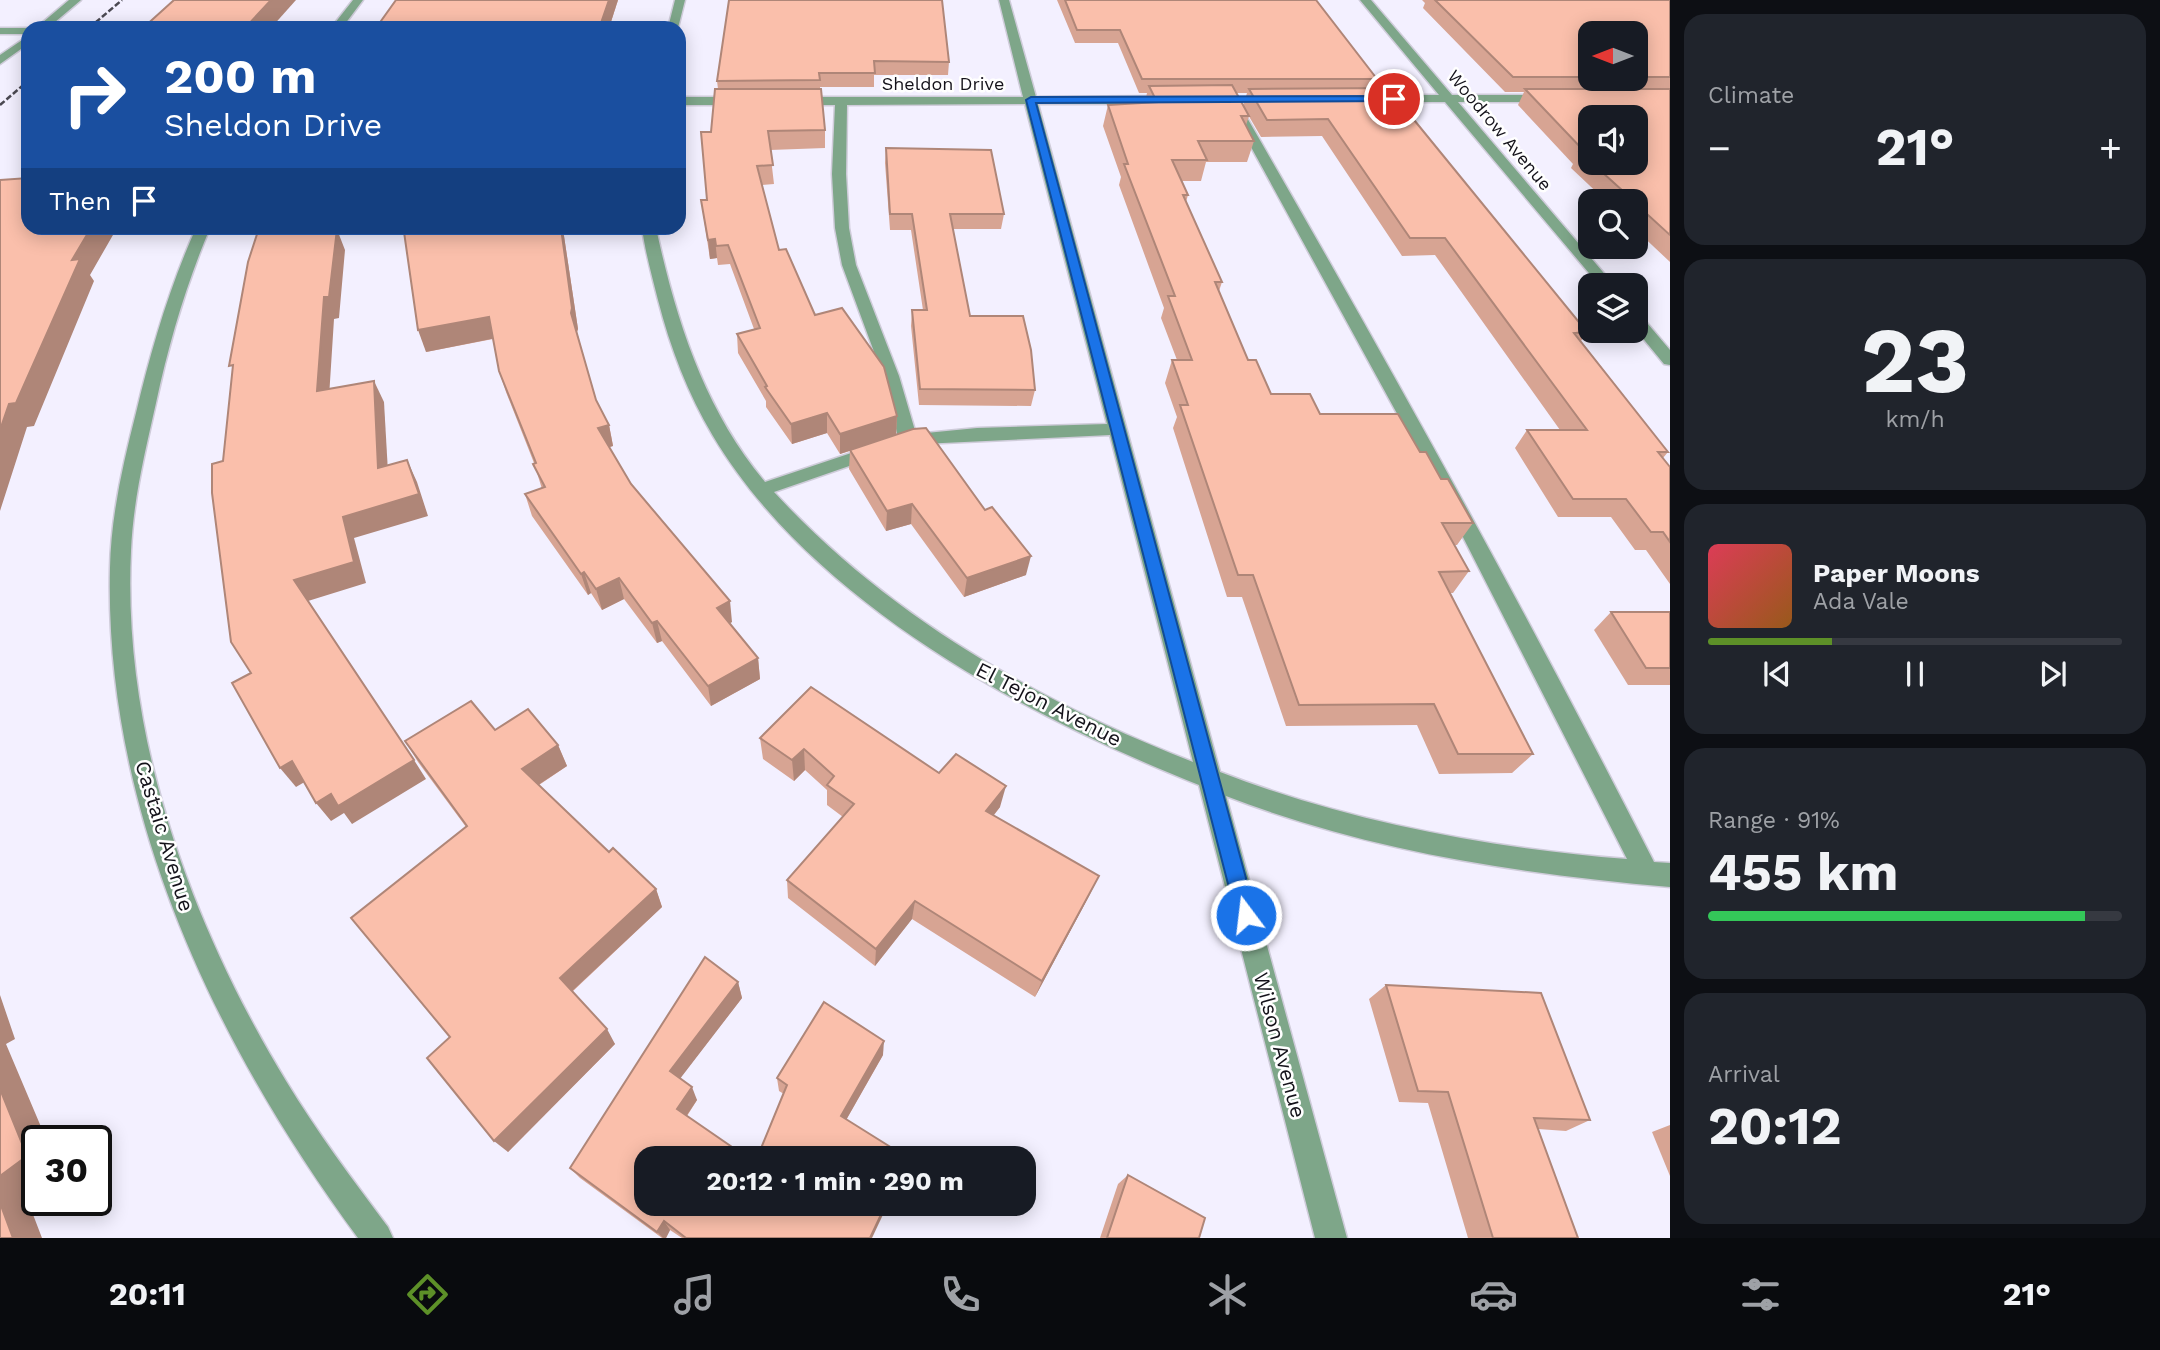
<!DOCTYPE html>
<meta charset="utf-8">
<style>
body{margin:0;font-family:"Work Sans",sans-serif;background:#20242c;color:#f1f3f6;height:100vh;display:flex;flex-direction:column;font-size:26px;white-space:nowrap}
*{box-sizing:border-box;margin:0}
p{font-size:23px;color:#9ea1a6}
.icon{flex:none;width:38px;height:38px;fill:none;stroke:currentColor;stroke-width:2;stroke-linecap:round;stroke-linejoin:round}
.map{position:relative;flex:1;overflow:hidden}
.details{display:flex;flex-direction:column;gap:14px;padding:14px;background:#0d0f14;width:490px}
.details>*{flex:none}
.banner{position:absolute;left:21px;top:21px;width:665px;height:214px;border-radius:21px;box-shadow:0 4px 18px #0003;background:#1a4fa0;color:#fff;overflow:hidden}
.needle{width:46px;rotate:270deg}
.controls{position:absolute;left:1578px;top:21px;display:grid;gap:14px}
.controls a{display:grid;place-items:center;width:70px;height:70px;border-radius:14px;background:#171b24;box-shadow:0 4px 18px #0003;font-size:35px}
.speed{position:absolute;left:21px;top:1125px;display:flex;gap:14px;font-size:35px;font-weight:700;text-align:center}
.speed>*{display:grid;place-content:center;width:91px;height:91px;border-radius:50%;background:#171b24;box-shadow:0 4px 18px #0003;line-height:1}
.speed .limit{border:4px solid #111;border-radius:10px;background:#fff;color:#111}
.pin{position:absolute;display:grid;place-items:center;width:60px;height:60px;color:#fff;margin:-30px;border:4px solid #fff;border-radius:50%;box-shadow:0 2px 7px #0007}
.me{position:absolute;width:77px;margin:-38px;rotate:345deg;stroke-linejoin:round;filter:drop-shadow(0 0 5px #0008)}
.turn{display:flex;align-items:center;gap:24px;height:147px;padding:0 28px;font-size:32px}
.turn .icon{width:91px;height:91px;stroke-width:2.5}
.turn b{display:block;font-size:49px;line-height:60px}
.then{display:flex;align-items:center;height:66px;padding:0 28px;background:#0003;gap:14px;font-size:26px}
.big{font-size:52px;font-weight:700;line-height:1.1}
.details .card{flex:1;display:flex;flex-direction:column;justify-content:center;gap:10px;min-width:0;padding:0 24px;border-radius:21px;background:#20242c}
.details .dial{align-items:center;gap:0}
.dial b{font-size:91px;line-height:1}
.song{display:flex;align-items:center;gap:21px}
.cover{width:84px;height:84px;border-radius:10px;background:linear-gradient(135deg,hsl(350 70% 55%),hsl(30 70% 35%))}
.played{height:7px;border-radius:4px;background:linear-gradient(90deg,#5d9028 30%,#363941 30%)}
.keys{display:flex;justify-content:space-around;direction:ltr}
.heat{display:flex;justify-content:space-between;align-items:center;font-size:38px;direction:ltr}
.charge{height:10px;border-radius:5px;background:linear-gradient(90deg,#34c759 91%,#363941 0)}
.trip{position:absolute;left:634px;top:1146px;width:402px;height:70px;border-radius:21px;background:#171b24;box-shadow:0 4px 18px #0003;font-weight:700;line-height:70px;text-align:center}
.tab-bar{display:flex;height:112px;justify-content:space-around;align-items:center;background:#090b0e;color:#9ea1a6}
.tab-bar .icon{width:49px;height:49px}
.tab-bar .active{color:#5d9028}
.tab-bar b{font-size:32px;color:#f1f3f6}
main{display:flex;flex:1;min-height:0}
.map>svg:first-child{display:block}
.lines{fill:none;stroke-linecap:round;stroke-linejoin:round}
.minor-casing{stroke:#cfccda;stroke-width:3}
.minor{fill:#7ea689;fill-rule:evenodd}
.rail{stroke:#4b4952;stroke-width:2.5;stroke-dasharray:6 2.5;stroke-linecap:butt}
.wall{fill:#d7a493;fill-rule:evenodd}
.shaded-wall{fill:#af8678}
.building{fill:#fabfab;stroke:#af8678;stroke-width:2}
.route{fill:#1a73e8;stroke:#114b97;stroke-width:2}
.labels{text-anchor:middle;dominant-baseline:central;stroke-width:5;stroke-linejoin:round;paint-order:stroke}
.far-street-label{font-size:18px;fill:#14121a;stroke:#fff}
.street-label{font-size:21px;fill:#14121a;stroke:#fff}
</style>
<main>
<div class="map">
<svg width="1670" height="1238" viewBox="0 0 1670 1238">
<rect width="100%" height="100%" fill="#f3f0ff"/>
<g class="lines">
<defs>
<g id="minor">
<polygon points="69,0 81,0 48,28 36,28"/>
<polygon points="353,0 363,0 342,28 331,28"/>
<polygon points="675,0 685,0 678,28 668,28"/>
<path d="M999 0H1009L1036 97 1174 96 1180 100 1174 104H1038L1220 772C1349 822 1489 848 1627 859L1440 492 1234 116 1240 112 1246 116C1388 362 1525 609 1654 862L1670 863V887C1520 874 1368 851 1226 796L1347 1238H1315L1199 785C1025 716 812 602 713 436 688 394 670 347 658 300 652 276 645 251 642 228H656C676 320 704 409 765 482L875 445 884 451 881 455 774 492C888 616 1038 702 1193 762L1110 435 900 445 883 376 842 265 835 228 832 174 835 105H794L788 101 794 97H1023ZM1025 104 1107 424 977 428 916 434 899 376 856 265 849 228 846 174 847 105Z"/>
<polygon points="1360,0 1371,0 1452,95 1553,95 1555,98 1549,102 1458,102 1614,285 1599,285 1445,102 1367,102 1367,96 1371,95 1439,95"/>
<polygon points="0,28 29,28 28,34 0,34"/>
<polygon points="28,36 28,44 0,64 0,55"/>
<polygon points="679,97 740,97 746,101 740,105 679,105"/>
<path d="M196 228H210C186 285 169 342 156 403 145 452 133 501 131 551 122 736 191 925 286 1081 317 1132 352 1179 388 1227L393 1238H358C216 1045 104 813 110 568 111 516 123 464 136 413 151 350 169 288 196 228Z"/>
<polygon points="1636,315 1642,317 1670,350 1670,365 1664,364 1636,330"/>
</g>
</defs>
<use href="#minor" class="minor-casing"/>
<use href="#minor" class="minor"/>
<g class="rail">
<polyline points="89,28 122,0"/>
<polyline points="0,105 28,81"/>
</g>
</g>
<g class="wall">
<polygon points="618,0 609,28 376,28"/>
<polygon points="729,0 949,62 948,75 874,75 874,87 820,87 825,130 825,148 770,150 774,184 762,185 779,250 815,315 897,416 896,435 1026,575 964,597 911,524 886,531 849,469 850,451 840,454 827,433 792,444 766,407 766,401 738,353 737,334 754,329 730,264 718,265 717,258 710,259 701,200 707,200 711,132 718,89 717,81"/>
<polygon points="1057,0 1316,0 1377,79 1374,88 1587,332 1581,341 1668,452 1663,458 1670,467 1670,584 1646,550 1635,550 1611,517 1558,517 1515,448 1527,430 1560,430 1435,255 1402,256 1322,136 1261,137 1243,106 1247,93 1236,93 1249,116 1246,125 1254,141 1247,162 1206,162 1201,181 1182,181 1188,195 1186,202 1222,282 1219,291 1248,360 1271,394 1420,452 1441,479 1473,523 1457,545 1454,545 1469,571 1453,593 1450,593 1533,754 1512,773 1439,774 1417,725 1286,726 1242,597 1227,597 1173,428 1177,417 1165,383 1172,360 1177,360 1161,318 1164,308 1119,185 1121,177 1103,126 1108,105 1145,102 1147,93 1139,93 1118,43 1075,43"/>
<path d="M1422 0H1670V262L1636 230V201H1606L1571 168 1573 164 1518 105 1524 92H1505L1423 8 1425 3ZM1591 33H1636V79H1591ZM1591 117 1636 163H1591Z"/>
<polygon points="886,148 1004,214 1001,229 953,229 970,316 1035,390 1031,406 919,405 911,326 912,310 923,310 911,230 890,230 885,163"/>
<polygon points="564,236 578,329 577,332 596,400 609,425 613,446 609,447 631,484 732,622 730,623 758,658 760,679 711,706 662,641 657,643 624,599 602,610 591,593 588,595 532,516 525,494 542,489 534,463 506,392 499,371 493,339 426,352"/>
<polygon points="1611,612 1670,612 1670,685 1628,685 1594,630"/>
<polygon points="495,730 558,745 567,766 539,785 609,852 656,889 662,907 572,992 615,1044 508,1152 450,1037 466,827 418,762 405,741"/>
<polygon points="760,738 939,773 1000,807 994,815 1090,894 1035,997 912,919 875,966 788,898 787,880 843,817 827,805 827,790 805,770 794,781 763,759"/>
<polygon points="738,982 742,998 680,1078 697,1100 687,1116 748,1158 872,1238 682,1238 670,1230 666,1238 662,1238 580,1178 570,1168"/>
<polygon points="1386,985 1590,1120 1566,1131 1538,1129 1578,1238 1468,1238 1428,1103 1399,1102 1369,999"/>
<polygon points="883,1055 846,1120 784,1094 779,1091 777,1078"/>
<polygon points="1670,1125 1670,1176 1652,1132"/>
<polygon points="1128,1175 1199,1238 1100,1238 1118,1184"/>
</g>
<g class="shaded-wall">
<polygon points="271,0 296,0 271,28 245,28"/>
<polygon points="609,0 618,0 609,28 602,28 601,23"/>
<polygon points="91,228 117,228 90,275 94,281 34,426 27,427 0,511 0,430 9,404 72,260"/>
<polygon points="325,228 339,228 338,232 345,250 339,318 334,319 328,413 317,391 324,297"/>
<polygon points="561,228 563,228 564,236 578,329 576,334 571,313"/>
<polygon points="715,239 717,258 710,259 708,240"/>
<polygon points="489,317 496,338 426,352 418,330"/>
<polygon points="374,381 384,402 389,490 378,468"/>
<polygon points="827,413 827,433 792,444 791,424"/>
<polygon points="897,416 896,435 840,454 840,434"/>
<polygon points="609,425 613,446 603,449 598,428"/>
<polygon points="407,460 417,482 428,516 354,538 366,583 308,601 294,580 343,517"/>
<polygon points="912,504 911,524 886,531 887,511"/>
<polygon points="1031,556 1026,575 964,597 967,578"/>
<polygon points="584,572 591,593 588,595 581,574"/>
<polygon points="619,578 624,599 602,610 596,589"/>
<polygon points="730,601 732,622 720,628 717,608"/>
<polygon points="657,621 662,641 657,643 652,623"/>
<polygon points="758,658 760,679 711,706 708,686"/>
<polygon points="558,745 567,766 532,789 522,769"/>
<polygon points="804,749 805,770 794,781 792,760"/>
<polygon points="414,760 426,779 352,824 344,813 331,821 316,803 331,794"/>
<polygon points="292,761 308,780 296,787 280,768"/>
<polygon points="1006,786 1000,807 981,831 986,811"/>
<polygon points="1099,876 1090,894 1035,997 1042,981"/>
<polygon points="656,889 662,907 569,994 560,978"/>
<polygon points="915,901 912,919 875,966 876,949"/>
<polygon points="738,982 742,998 676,1084 670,1071"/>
<polygon points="0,995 15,1039 6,1044 47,1141 37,1141 37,1182 24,1191 42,1238 13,1238 0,1203"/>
<polygon points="607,1029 615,1044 508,1152 494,1141"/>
<polygon points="884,1041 883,1055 841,1129 841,1116"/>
<polygon points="692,1087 697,1100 683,1121 677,1109"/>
<polygon points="886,1204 888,1204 872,1238 870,1238"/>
<polygon points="664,1221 670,1230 666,1238 663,1238 657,1232"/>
</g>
<g class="building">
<polygon points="174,0 271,0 245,28 143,28"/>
<polygon points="396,0 609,0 601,23 595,23 593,28 376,28"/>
<polygon points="729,0 942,0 949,62 874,61 875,73 819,73 820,80 717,81"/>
<polygon points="1065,0 1316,0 1377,79 1142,79 1120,30 1077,30"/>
<polygon points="1435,0 1670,0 1670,77 1636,77 1636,33 1591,33 1591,77 1513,77"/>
<polygon points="1232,85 1249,116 1241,116 1254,141 1198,141 1207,160 1172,160 1188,195 1183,195 1222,282 1215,282 1248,360 1256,360 1271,394 1310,394 1320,414 1398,414 1420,452 1426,452 1441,479 1448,479 1473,523 1442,523 1469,571 1439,572 1533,754 1458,754 1434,704 1299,705 1253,575 1238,575 1180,405 1188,405 1172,360 1192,360 1168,296 1175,296 1124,164 1128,164 1108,105 1157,102 1149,86"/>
<polygon points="1388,88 1587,332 1574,333 1668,452 1658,452 1670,467 1670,542 1663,532 1651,532 1626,499 1573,499 1527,430 1587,430 1445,238 1410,238 1328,119 1267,120 1249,89"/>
<polygon points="715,89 821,89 825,130 768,131 773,165 757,166 779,250 786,249 815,315 842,308 884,367 897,416 840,434 827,413 791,424 765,387 767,386 737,334 760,328 728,245 716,246 715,239 708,240 701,200 707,200 701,132 711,132"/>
<polygon points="1525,89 1670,89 1670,235 1636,204 1636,201 1634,201 1592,163 1636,163 1636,117 1591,117 1591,162 1580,152 1585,152"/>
<polygon points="886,148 991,150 1004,214 950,214 970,316 1023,316 1031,350 1035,390 920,389 912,310 927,310 912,214 890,214"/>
<polygon points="28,178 28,228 91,228 72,260 80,259 16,403 9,404 0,430 0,180"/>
<polygon points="259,228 325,228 325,230 337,229 329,297 324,297 317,391 374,381 378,468 407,460 419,494 343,517 354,562 294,580 414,760 338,806 331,794 316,803 292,761 280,768 232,683 251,673 231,642 212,493 212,464 223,461 233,365 229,366 248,262"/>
<polygon points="446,228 561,228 572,308 571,313 596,400 609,425 598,428 631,484 730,601 717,608 758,658 708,686 657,621 652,623 619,578 596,589 584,572 581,574 525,494 545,487 533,464 536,463 499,371 489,317 418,330 404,232"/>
<polygon points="926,428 985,510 992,507 1031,556 967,578 912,504 887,511 850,450 913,429"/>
<polygon points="1611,612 1670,612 1670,668 1646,668"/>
<polygon points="811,687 939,773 956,754 1006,786 986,811 1099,876 1042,981 915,901 876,949 787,880 854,804 827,785 834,776 804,749 792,760 760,738"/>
<polygon points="471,701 495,730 528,709 558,745 522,769 609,852 613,848 656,889 560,978 607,1029 494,1141 427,1058 450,1037 351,918 467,826 405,741"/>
<polygon points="705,957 738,982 670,1071 692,1087 677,1109 748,1158 646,1158 646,1204 886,1204 870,1238 686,1238 664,1221 657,1232 570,1168"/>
<polygon points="1386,985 1541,993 1590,1120 1534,1118 1578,1238 1493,1238 1448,1092 1418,1091"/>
<polygon points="824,1002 884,1041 841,1116 908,1158 757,1158 787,1085 777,1078"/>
<polygon points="0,1089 27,1156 0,1176"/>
<polygon points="1128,1175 1205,1218 1199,1238 1107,1238"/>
<polygon points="0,1203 13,1238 0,1238"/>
</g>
<polygon class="route" points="1394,96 1397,97 1397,101 1036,103 1256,915 1253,921 1246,924 1239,921 1236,915 1026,100 1031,97"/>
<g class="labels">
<g class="far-street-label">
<text x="943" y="83">Sheldon Drive</text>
<text transform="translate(1500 130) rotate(50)">Woodrow Avenue</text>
</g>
<g class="street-label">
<text transform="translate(1049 704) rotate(27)">El Tejon Avenue</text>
<text transform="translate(165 836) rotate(73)">Castaic Avenue</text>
<text transform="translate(1280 1045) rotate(75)">Wilson Avenue</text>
</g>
</g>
</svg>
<div class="controls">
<a><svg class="needle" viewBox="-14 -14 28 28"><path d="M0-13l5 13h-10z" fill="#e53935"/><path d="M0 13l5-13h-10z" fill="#9ea1a6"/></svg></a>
<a><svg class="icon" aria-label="sound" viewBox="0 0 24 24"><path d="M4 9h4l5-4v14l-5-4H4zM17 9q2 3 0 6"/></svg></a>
<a><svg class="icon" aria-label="search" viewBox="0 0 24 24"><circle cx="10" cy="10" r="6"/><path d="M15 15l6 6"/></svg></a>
<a><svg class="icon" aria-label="layers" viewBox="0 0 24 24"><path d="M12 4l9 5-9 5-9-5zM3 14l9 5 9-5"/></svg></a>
</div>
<div class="speed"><div class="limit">30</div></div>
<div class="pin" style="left:1394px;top:99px;background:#d93025"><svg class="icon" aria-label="arrive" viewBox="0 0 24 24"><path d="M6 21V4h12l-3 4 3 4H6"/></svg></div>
<svg class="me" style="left:1246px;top:915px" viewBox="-20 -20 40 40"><circle r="17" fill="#1a73e8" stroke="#fff" stroke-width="3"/><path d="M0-11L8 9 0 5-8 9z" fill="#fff"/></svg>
<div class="trip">20:12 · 1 min · 290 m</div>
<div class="banner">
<div class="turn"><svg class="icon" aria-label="right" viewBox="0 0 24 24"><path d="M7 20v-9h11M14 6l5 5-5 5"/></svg><div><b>200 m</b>Sheldon Drive</div></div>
<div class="then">Then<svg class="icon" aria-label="arrive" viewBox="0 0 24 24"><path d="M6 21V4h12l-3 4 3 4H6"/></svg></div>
</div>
</div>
<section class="details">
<div class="card"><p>Climate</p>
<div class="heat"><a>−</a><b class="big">21°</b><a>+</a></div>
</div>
<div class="card dial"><b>23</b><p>km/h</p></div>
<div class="card">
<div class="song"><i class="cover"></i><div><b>Paper Moons</b><p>Ada Vale</p></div></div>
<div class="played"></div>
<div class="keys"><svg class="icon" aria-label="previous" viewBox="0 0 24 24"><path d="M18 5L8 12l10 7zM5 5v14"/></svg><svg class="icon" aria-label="pause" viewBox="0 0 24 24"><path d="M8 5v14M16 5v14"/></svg><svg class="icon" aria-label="next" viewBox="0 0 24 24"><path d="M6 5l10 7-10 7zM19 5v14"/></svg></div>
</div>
<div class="card"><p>Range · 91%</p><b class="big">455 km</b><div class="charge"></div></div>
<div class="card"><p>Arrival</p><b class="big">20:12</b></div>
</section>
</main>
<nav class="tab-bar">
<b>20:11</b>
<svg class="icon active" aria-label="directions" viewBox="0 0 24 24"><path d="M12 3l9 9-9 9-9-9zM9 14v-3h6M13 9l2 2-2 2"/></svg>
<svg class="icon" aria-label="music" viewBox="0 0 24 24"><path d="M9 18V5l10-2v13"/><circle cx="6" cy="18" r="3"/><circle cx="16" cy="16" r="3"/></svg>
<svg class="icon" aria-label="phone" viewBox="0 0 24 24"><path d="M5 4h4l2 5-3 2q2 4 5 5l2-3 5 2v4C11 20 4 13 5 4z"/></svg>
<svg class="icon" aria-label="climate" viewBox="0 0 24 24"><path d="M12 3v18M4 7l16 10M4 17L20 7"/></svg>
<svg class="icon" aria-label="car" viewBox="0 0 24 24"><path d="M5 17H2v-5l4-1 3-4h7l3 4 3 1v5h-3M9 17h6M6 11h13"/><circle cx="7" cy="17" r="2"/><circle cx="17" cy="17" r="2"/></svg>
<svg class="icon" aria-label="filters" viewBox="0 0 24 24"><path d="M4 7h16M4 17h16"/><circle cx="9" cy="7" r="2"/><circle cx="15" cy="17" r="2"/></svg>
<b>21°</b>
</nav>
